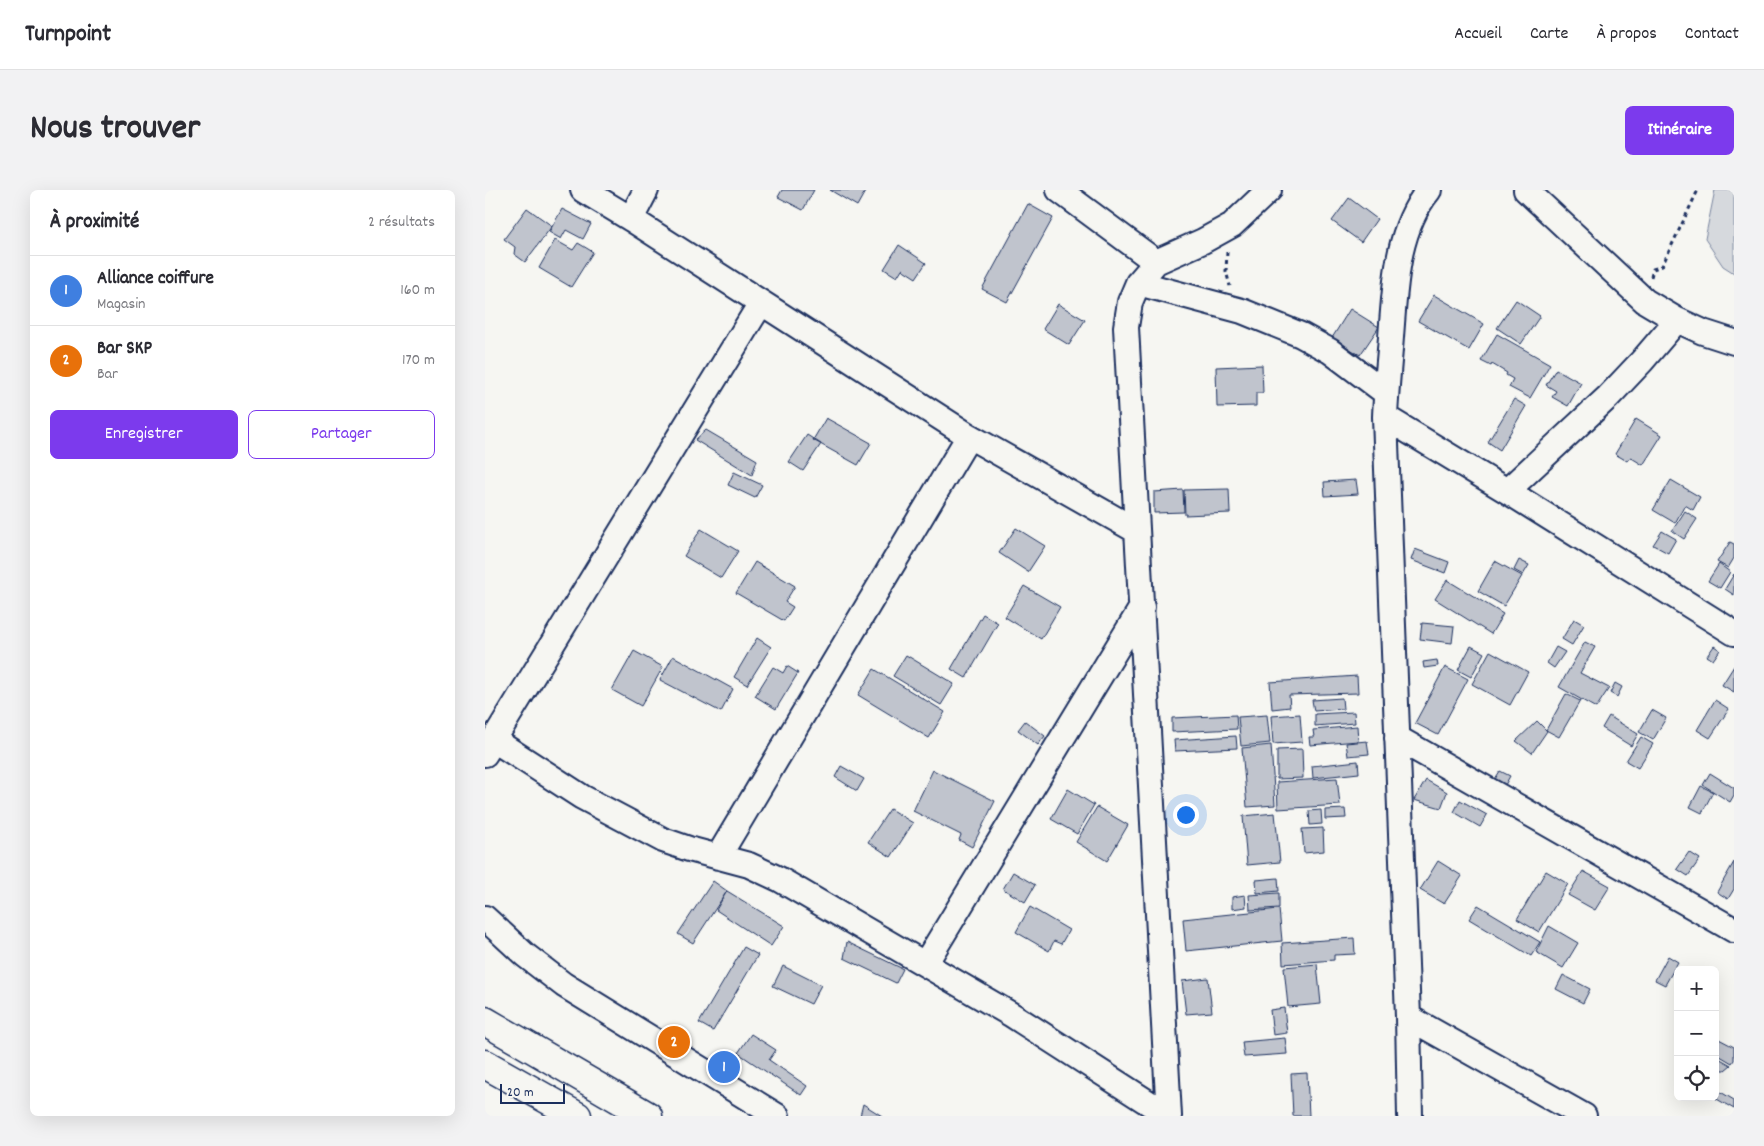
<!DOCTYPE html>
<html lang="fr">
<meta charset="utf-8">
<style>
:root{--surface:#fff;--page:#f2f2f3;--text:#2b2b33;--muted:#7c7c81;--line:#e1e1e2;--accent:#7c3aed}
body{margin:0;font-family:Dekko,sans-serif;background:var(--page);color:var(--text)}
.controls{position:absolute;right:15px;bottom:15px;display:grid;overflow:hidden;border-radius:8px;box-shadow:0 5px 20px #0002}
.controls button{width:45px;height:45px;display:grid;place-items:center;padding:0;border:0;border-bottom:1px solid var(--line);background:var(--surface);color:var(--text);font:25px sans-serif}
.scale{position:absolute;left:15px;bottom:12px;width:65px;box-sizing:border-box;padding-left:5px;border:2px solid #1b2f5e;border-top:0;font-size:14px;line-height:18px;white-space:nowrap;color:#1b2f5e;-webkit-text-stroke:4px #f6f6f2;paint-order:stroke}
.you{position:absolute;left:700px;top:624px;width:18px;height:18px;margin:-12px;border:4px solid #fff;border-radius:50%;background:#1a73e8;box-shadow:0 0 0 8px #1a73e833}
.badge{display:grid;place-items:center;width:32px;height:32px;border-radius:50%;background:var(--accent);color:#fff;font-size:16px;font-weight:700}
.pin{position:absolute;translate:-50% -50%;border:2px solid #fff;box-shadow:0 1px 5px #0006}
.list{margin:0;padding:0;list-style:none}
h2{display:flex;justify-content:space-between;align-items:center;height:65px;margin:0;padding:0 20px;font-size:21px}
h2 small{font-size:16px;font-weight:400;color:var(--muted)}
.list li{display:grid;grid-template-columns:32px 1fr auto;gap:15px;align-items:center;box-sizing:border-box;height:70px;padding:0 20px;border-top:1px solid var(--line)}
.list b{display:block;font-size:19px;white-space:nowrap}
.list p{margin:0;font-size:16px;white-space:nowrap;color:var(--muted)}
.list em{font-size:16px;font-style:normal;color:var(--muted)}
.actions{display:flex;gap:10px;padding:15px 20px}
.actions a{flex:1;padding:11px 0;border:1px solid var(--accent);border-radius:8px;text-align:center;font-size:18px;color:var(--accent)}
.actions .main{background:var(--accent);color:#fff}
.icon{flex:none;width:28px;height:28px;fill:none;stroke:currentColor;stroke-width:2;stroke-linecap:round;stroke-linejoin:round}
.map{position:relative;flex:none;width:1249px;height:926px;overflow:hidden;border-radius:8px}
header{display:flex;align-items:center;gap:30px;box-sizing:border-box;height:70px;padding:0 25px;background:var(--surface);border-bottom:1px solid var(--line)}
header strong{font-size:24px}
nav{display:flex;gap:28px;margin-inline-start:auto;font-size:18px}
.intro{display:flex;align-items:center;justify-content:space-between;box-sizing:border-box;height:120px;padding:0 30px}
h1{margin:0;font-size:35px}
.button{padding:12px 22px;border-radius:8px;background:var(--accent);color:#fff;font-size:18px;font-weight:700}
main{display:flex;gap:30px;padding:0 30px}
aside{flex:1;background:var(--surface);border-radius:8px;box-shadow:0 5px 20px #0002}
.map>svg:first-child{display:block}
.green{fill:#d6d9dd;stroke:#78849e}
.building{fill:#c0c4cd;stroke:#1b2f5e}
.lines{fill:none;stroke-linecap:round;stroke-linejoin:round}
.street-casing{stroke:#1b2f5e;stroke-width:28}
.primary-casing{stroke:#1b2f5e;stroke-width:31}
.path{stroke:#1b2f5e;stroke-width:3;stroke-dasharray:4 4;stroke-linecap:butt}
.street{stroke:#f6f6f2;stroke-width:24}
.primary{stroke:#f6f6f2;stroke-width:28}
</style>
<header>
<strong>Turnpoint</strong>
<nav><a>Accueil</a><a>Carte</a><a>À propos</a><a>Contact</a></nav>
</header>
<div class="intro"><h1>Nous trouver</h1><a class="button">Itinéraire</a></div>
<main>
<aside>
<h2>À proximité<small>2 résultats</small></h2>
<ul class="list">
<li><span class="badge" style="background:#3f7fe0">1</span><div><b>Alliance coiffure</b><p>Magasin</p></div><em>160 m</em></li>
<li><span class="badge" style="background:#e8710a">2</span><div><b>Bar SKP</b><p>Bar</p></div><em>170 m</em></li>
</ul>
<div class="actions"><a class="main">Enregistrer</a><a>Partager</a></div>
</aside>
<div class="map">
<svg width="1249" height="926" viewBox="0 0 1249 926">
<rect width="100%" height="100%" fill="#f6f6f2"/>
<filter id="ink" filterUnits="userSpaceOnUse"><feTurbulence type="fractalNoise" baseFrequency=".02" numOctaves="2"/><feDisplacementMap in="SourceGraphic" scale="10" xChannelSelector="R" yChannelSelector="G"/><feConvolveMatrix kernelMatrix="1 2 1 2 8 2 1 2 1" color-interpolation-filters="sRGB"/></filter>
<g filter="url(#ink)">
<path class="green" d="M1230,0H1249V83L1238,76L1220,49Z"/>
<path class="building" d="M297,0H329L318,20L293,7Z
M345,0H381L372,16Z
M864,8L892,29L876,52L847,31Z
M543,14L568,28L522,112L497,99Z
M42,18L67,36L40,72L29,64L30,57L19,49Z
M77,19L106,34L98,49L81,40L76,49L64,42Z
M70,50L88,60L93,53L108,62L86,97L54,78Z
M414,55L441,73L431,88L417,79L412,87L399,79Z
M949,105L999,134L984,160L933,131Z
M1031,110L1055,126L1036,154L1012,138Z
M573,114L600,130L584,155L558,139Z
M865,119L894,137L875,165L847,148Z
M1012,144L1065,174L1045,208L1024,197L1028,189L1021,185L1022,183L1007,174L1006,176L996,171Z
M777,175L778,203H771V216L732,217L731,177Z
M1071,179L1096,193L1083,216L1067,207L1071,201L1061,195Z
M1029,209L1041,216L1015,260L1003,252Z
M341,228L386,253L373,275L328,250Z
M1151,229L1177,245L1158,275L1145,267L1142,271L1130,264Z
M221,240L272,270L267,285L210,250Z
M322,245L336,254L318,281L304,272Z
M249,282L277,295L270,308L243,295Z
M871,290L873,304L840,306L839,292Z
M1186,290L1215,307L1208,320L1200,315L1190,333L1168,320Z
M744,299L745,323L700,325L699,300Z
M698,300L699,322L669,323V302Z
M1200,321L1212,329L1199,349L1187,341Z
M531,338L560,356L543,382L514,363Z
M216,339L253,361L236,388L199,366Z
M1177,341L1191,349L1183,363L1168,355Z
M1245,352L1249,354V368L1243,378L1232,372Z
M930,359L964,372L960,383L926,370Z
M1034,370L1044,375L1038,385L1029,380Z
M1010,371L1037,386L1019,416L993,401Z
M270,372L310,396L300,412L308,417L299,431L251,403Z
M1234,374L1245,382L1235,398L1223,391Z
M1249,384V405L1240,399Z
M962,390L1018,424L1006,444L950,409Z
M539,396L575,417L556,449L520,427Z
M498,424L513,433L481,488L466,479Z
M1089,429L1099,435L1087,455L1077,449Z
M937,433L969,436L967,453L935,449Z
M272,448L286,457L262,495L249,487Z
M1100,452L1110,457L1095,483L1124,498L1111,518L1074,497Z
M986,456L999,463L986,487L973,480Z
M1229,456L1235,460L1228,470L1222,466Z
M1071,457L1080,462L1069,478L1062,473Z
M149,461L178,477L156,516L127,500Z
M1005,461L1043,482L1025,515L987,494Z
M421,465L469,494L456,515L408,486Z
M188,466L248,499L236,522L175,490Z
M952,470L953,476L939,478L938,472Z
M302,476L313,483L291,519L270,506L288,477L298,483Z
M1249,476V502L1237,495Z
M960,477L983,489L953,545L930,533Z
M389,479L460,522L444,548L373,505Z
M872,486L873,503L804,505L805,517L787,519L785,492Z
M1130,493L1137,497L1132,507L1125,503Z
M1081,504L1095,511L1074,547L1061,540Z
M857,508L858,519L829,521L827,510Z
M1230,510L1244,519L1225,548L1212,540Z
M1167,520L1181,528L1168,550L1154,542Z
M869,522L870,533L830,536V524Z
M815,524L817,552L788,554L786,526Z
M751,525L752,539L687,542V528Z
M782,525L785,553L756,556L753,527Z
M1124,526L1153,544L1146,556L1117,538Z
M540,531L560,546L553,555L533,540Z
M1052,531L1062,541L1047,563L1031,551Z
M872,536L873,551L825,555L824,547H829L828,540Z
M751,546L752,558L690,561L689,550Z
M1156,547L1168,554L1153,578L1141,571Z
M882,551L884,564L863,566L861,553Z
M786,555L790,615L762,617L757,558Z
M817,559L818,588L792,589V560Z
M873,571L874,583L828,588L827,576Z
M356,576L379,589L372,601L350,587Z
M448,580L510,611L487,657L474,650L476,645L428,621Z
M1015,581L1025,586L1020,595L1010,589Z
M1225,583L1249,598V605L1245,612L1218,595Z
M852,588L855,615L793,619L792,592Z
M941,590L962,602L956,618L929,610Z
M1216,596L1228,602L1217,623L1205,617Z
M583,599L609,615L592,644L566,629Z
M975,610L1002,625L995,637L969,622Z
M612,617L643,635L622,671L591,652Z
M405,619L428,633L406,667L383,652Z
M860,619L861,628L840,629V620Z
M836,620L837,634L825,635L824,621Z
M790,623L795,672L762,675L758,626Z
M838,638L839,661L819,663L817,639Z
M1204,662L1215,669L1203,686L1192,679Z
M953,671L977,686L959,714L935,700Z
M1249,672V699L1243,709L1232,702Z
M1061,681L1083,694L1054,742L1032,729Z
M1098,681L1125,696L1110,720L1083,705Z
M528,682L550,695L540,712L518,699Z
M793,688L794,701L772,703L771,690Z
M228,691L242,701L208,753L193,744Z
M242,701L299,736L286,756L231,720Z
M794,703V718L765,720L764,705Z
M760,705L761,717L747,719V707Z
M993,715L1055,752L1046,766L984,729Z
M545,717L584,740L576,754L569,751L564,761L531,742Z
M794,719L797,751L701,761L698,729Z
M1064,736L1093,753L1078,778L1051,762Z
M869,748L870,764L849,765V770L798,774L797,753Z
M362,752L418,779L411,793L359,768Z
M259,757L273,765L228,841L214,833Z
M1183,766L1193,772L1180,795L1170,790Z
M832,774L836,814L803,817L799,777Z
M298,776L336,795L326,814L288,796Z
M1078,785L1105,799L1098,813L1071,799Z
M723,788L727,822L701,824L697,791Z
M799,818L802,843L788,845L785,820Z
M266,844L291,860L284,870L322,896L316,905L253,863Z
M1230,847L1249,857V870L1247,873L1230,863Z
M800,848L802,864L759,867L757,852Z
M1230,866L1246,875L1240,880H1230Z
M822,883L824,926H808L806,884Z
M1234,901L1249,910V919L1230,908Z
M378,914L397,926H375Z"/>
<g class="lines">
<defs>
<path id="street" d="M98,0L146,29L484,246L652,341
M574,0L671,72
M1041,0L1160,111L1192,130L1218,142L1249,152
M146,29L161,0
M653,93L757,121L816,145L845,161L901,203
M900,227L1022,301L1249,443
M1022,301L1123,207L1157,171L1192,130
M912,548L1249,740
M9,550L97,607L178,650L204,659L264,675L294,689L527,825L684,926
M0,564L276,113
M233,667L484,246
M0,728L40,765L79,795L292,926
M440,774L657,417
M923,827L1099,926
M684,926L641,137L645,112L653,93L671,72L718,51L747,35L784,0
M925,926L923,827L900,227C901,200 904,174 906,147C910,97 911,40 944,0"/>
<path id="primary" d="M0,831L163,926
M0,874L92,926"/>
</defs>
<use href="#street" class="street-casing"/>
<use href="#primary" class="primary-casing"/>
<path class="path" d="M742,62L741,81L745,96
M1166,87L1168,79L1177,76L1213,0"/>
<use href="#street" class="street"/>
<use href="#primary" class="primary"/>
</g>
</g>
</svg>
<div class="controls">
<button>+</button>
<button>−</button>
<button><svg class="icon" aria-label="locate" viewBox="0 0 24 24"><circle cx="12" cy="12" r="6"/><path d="M12 2v4M12 18v4M2 12h4M18 12h4"/></svg></button>
</div>
<div class="scale">20 m</div>
<div class="you"></div>
<div class="pin badge" style="left:239px;top:877px;background:#3f7fe0">1</div>
<div class="pin badge" style="left:189px;top:852px;background:#e8710a">2</div>
</div>
</main>
